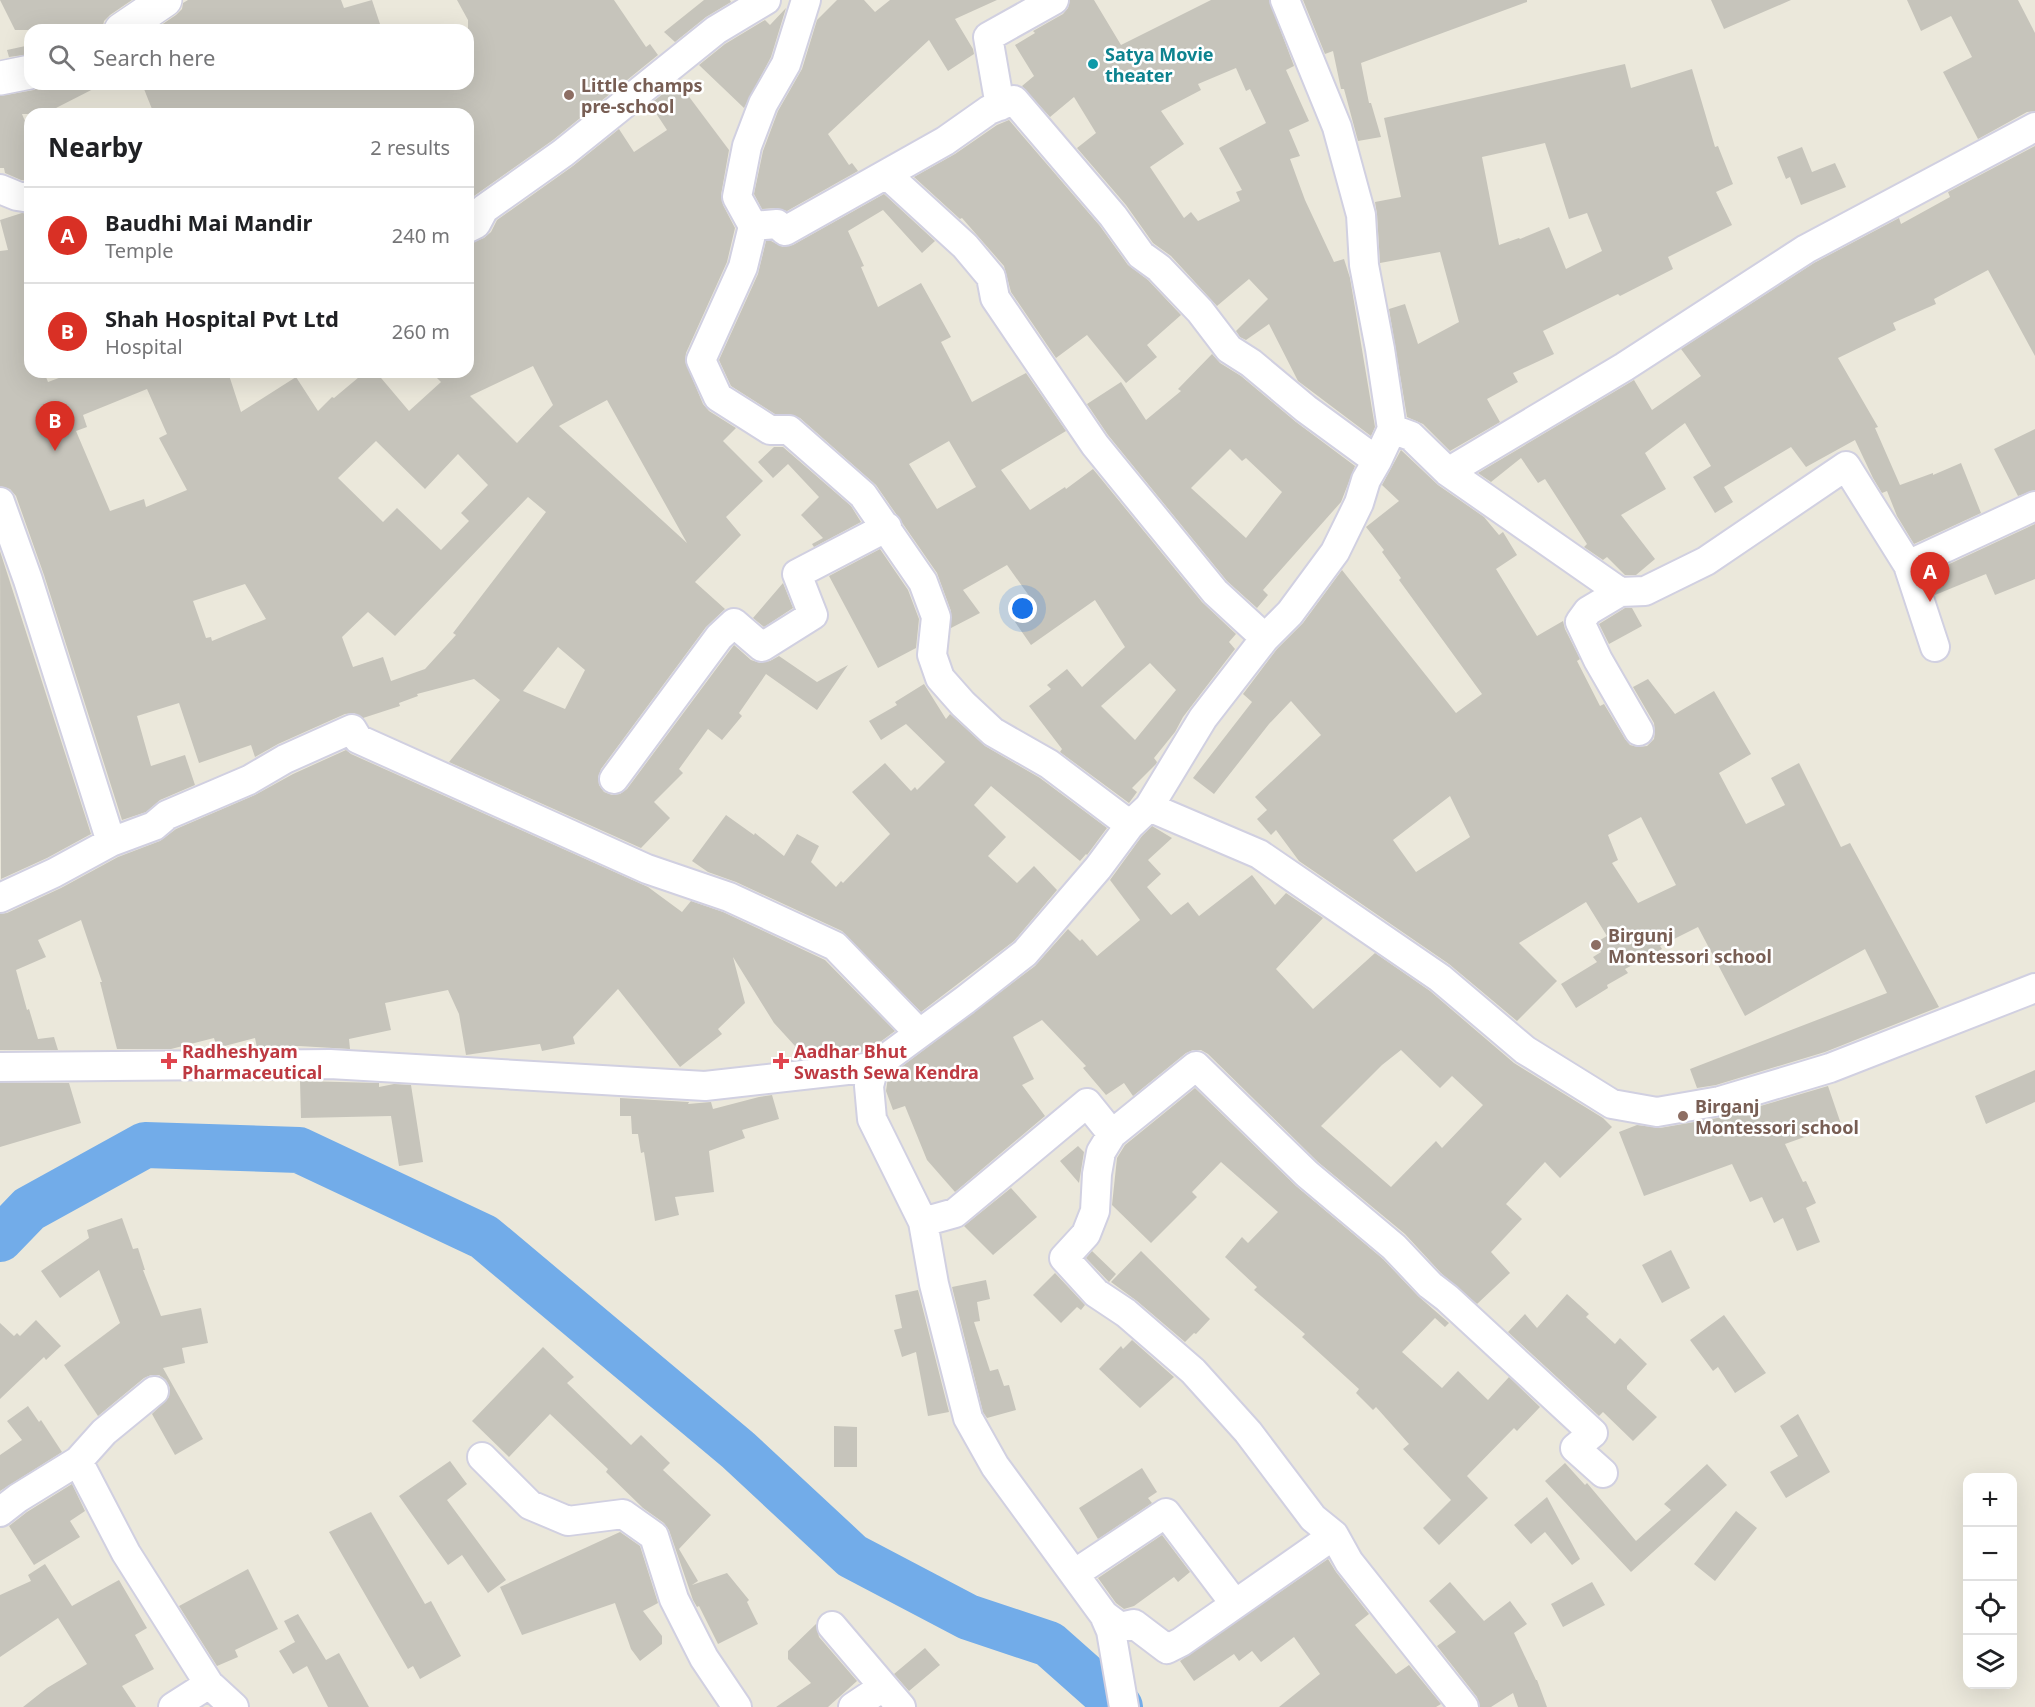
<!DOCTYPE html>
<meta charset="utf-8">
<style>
:root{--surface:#fff;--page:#f2f2f2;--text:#202124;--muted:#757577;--line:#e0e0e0;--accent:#d93025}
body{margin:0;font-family:"Noto Sans",sans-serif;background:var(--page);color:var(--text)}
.controls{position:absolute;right:18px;bottom:18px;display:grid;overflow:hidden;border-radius:12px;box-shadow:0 6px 24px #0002}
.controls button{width:54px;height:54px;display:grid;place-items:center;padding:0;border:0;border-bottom:2px solid var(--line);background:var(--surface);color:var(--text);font:30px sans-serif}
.you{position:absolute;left:1023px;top:609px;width:21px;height:21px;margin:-15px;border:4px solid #fff;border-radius:50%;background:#1a73e8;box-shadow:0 0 0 9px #1a73e833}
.badge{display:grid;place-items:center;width:39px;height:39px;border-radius:50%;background:var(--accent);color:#fff;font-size:20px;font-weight:700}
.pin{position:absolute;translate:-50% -50px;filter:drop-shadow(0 2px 3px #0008)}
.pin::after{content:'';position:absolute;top:32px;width:21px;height:18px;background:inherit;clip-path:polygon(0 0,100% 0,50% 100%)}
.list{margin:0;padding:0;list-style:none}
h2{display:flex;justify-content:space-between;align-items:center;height:78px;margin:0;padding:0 24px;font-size:26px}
h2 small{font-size:20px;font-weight:400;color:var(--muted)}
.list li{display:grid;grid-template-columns:39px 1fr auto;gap:18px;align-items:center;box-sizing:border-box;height:96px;padding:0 24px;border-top:2px solid var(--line)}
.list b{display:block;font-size:22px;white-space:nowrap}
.list p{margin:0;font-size:20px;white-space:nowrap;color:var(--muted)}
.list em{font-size:20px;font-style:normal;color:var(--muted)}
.icon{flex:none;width:33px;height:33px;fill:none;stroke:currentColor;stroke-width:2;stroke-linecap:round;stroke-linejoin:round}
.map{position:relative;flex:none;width:2035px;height:1707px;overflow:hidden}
.search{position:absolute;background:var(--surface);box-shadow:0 6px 24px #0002;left:24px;top:24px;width:450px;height:66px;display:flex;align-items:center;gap:15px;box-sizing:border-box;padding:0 21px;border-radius:18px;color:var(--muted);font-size:22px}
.panel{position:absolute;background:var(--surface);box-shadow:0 6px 24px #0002;left:24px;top:108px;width:450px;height:270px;border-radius:18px}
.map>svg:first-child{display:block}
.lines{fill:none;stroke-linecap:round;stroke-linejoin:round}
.river{stroke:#72ace9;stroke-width:46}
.building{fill:#c6c4bb;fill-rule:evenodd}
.minor-casing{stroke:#d1d0e1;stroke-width:32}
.tertiary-casing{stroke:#d1d0e1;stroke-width:36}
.minor{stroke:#fff;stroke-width:28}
.tertiary{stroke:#fff;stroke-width:33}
.culture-dot{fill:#0f9aa8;stroke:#fff;stroke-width:2}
.education-dot{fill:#8d6e63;stroke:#fff;stroke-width:2}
.health-dot{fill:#e0444e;stroke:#fff;stroke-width:2}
.labels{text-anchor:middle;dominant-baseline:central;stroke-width:5;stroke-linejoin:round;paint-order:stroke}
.culture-label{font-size:18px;font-weight:bold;fill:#0d838f;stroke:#fff;text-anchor:start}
.education-label{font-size:18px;font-weight:bold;fill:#785e54;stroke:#fff;text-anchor:start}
.health-label{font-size:18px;font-weight:bold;fill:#be3a42;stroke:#fff;text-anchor:start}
</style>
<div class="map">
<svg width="2035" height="1707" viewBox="0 0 2035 1707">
<rect width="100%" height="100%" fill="#ebe8db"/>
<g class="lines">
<path class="river" d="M0,1239L29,1209L145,1145L299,1150L484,1237L738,1450L852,1556L968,1617L1049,1644L1120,1707"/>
</g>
<path class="building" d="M0,0H132L110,15L104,21L102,30H15Z
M188,0H341L344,8L372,0L382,30H154L176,15L182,9L183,3Z
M457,0H614L646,47L650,44L658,55L553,140L474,196L468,204V114H154L142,84H468V20Z
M704,0H730L731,2L706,17L675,42L664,32Z
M837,0H864L875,12L890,0H997L955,19L973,49L974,54L948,71L929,40L828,134L849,165L852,163L858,171L787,211L776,208L762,209L754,194L763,151L778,111L802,69L817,20Z
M1070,0H1094L1121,45L1211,0H1269L1294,66L1286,70L1309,121L1289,130L1300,156L1290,159L1305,200L1334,262L1344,259L1350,278L1375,427L1371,436L1298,381L1269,324L1246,340L1240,337L1236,331L1268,299L1249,279L1217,306L1171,256L1153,243L1126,205L1077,148L1096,133L1074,97L1050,117L1022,86L1034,76L1015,45L1035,33L1033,31L1063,14L1068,8ZM1236,68L1246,91L1250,89L1266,123L1219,148L1242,190L1236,192L1240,201L1198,221L1191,212L1184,218L1150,167L1184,144L1161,111L1201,90L1198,84Z
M1303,0H1527V2L1361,63L1369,103H1371L1381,137L1358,141L1344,89H1341L1333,51L1325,54Z
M1711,0H1791L1724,29Z
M1907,0H2018L2035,33V111L2027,112L1978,139L1943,72L1972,57L1951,16L1921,31Z
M786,8L771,57L744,108L699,65L725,44L765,20L770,25Z
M30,45V54L9,57L7,50Z
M1625,64L1631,88L1692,69L1715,147L1718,146L1733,184L1716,192L1732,225L1668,257L1673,269L1620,296L1618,294L1543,331L1554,354L1513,373L1518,382L1487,399L1500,422L1450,451L1423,424L1407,417L1389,309L1405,304L1418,344L1459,322L1440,252L1380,263L1377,214L1375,202L1401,197L1384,118ZM1545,143L1569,219L1587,213L1602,251L1566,269L1549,227L1520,239L1519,238L1499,245L1482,157Z
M678,82L729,150L721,195L723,205L735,228L727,262L686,353L685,361L703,404L709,411L736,428L723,441L763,481L726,517L741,535L695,582L725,609L706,627L601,769L598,777L599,785L604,792L612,795L620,794L627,789L734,645L751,660L760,663L770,661L779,656L817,682L848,665L817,710L766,674L739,713L742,716L722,740L708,729L679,769L683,773L654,802L670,818L641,848L449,762L500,700L474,679L417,694L418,696L399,703L400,706L363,718L354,713L345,714L278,744L255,757L251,745L199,763L179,703L137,716L151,766L185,755L195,785L160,800L146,812L122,820L44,575L16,496L10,489L0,486V251L8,250L0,220L22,213L30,214V372H44L48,382L75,372H228L241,412L296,377L318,411L332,397L334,398L365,372H376L409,411L441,382L431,372H468V244L484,238L491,232L497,220L573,166L619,129L634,152L667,130L650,104ZM533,366L553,405L517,443L470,396ZM147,389L167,434L159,438L187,490L146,507L144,499L110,511L76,431L87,427L83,415ZM607,400L687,543L559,426ZM376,441L425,489L458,454L488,485L461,513L469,521L441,550L397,508L383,522L338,478ZM528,497L546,512L453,633L456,635L425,669L391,681L383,657L353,667L342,637L368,612L395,636ZM245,584L266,619L212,641L211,637L206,638L193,601ZM558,647L585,670L565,709L523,691Z
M44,84H103L56,108L59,114H22L30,133V181L21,180L5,173L4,168H0V96L34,90Z
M1009,120L1100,226L1128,265L1148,280L1181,315L1147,345L1157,357L1126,383L1087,335L1056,358L1011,292L1004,266L962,218L960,219L914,177L955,154L997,125Z
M2035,146V356L1988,270L1934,299L1936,304L1893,323L1896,330L1838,358L1878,427L1875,428L1900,485L1933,473V475L1961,463L1981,513L1914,544L1897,516L1887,491L1882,493L1873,478L1855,440L1806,467L1791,447L1724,487L1733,502L1715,513L1693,477L1711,466L1685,423L1645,453L1666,489L1621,515L1655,559L1636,575H1625L1607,557L1603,560L1584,547L1587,544L1545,479L1538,483L1521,458L1491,482L1478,473L1634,380L1652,410L1701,376L1681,349L1814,263L1899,218L1901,224L1950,197L1948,192Z
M1802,147L1812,172L1835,163L1846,187L1801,205L1790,177L1786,179L1777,157Z
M884,194L935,241L922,253L883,210L848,231L864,266L861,267L878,307L921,283L951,337L941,342L972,402L1026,373L1066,431L1001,470L1030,510L1065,487L1066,489L1093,469L1202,602L1236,634L1229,642L1235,649L1183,717L1175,732L1154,758L1157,762L1156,764L1132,788L1137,792L1129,803L1060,752L1062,749L1029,706L1051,689L1047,685L1067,669L1082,687L1125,647L1095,600L1031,645L1015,622L1037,607L1007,565L963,590L980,613L951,628V611L937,573L876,485L800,418L789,414H775L731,386L719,360L758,274L766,241H771L783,247L793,245ZM949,441L976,487L937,509L909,464ZM1150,663L1176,690L1135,740L1101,706Z
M1212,354L1220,363L1241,376L1296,422L1355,466L1341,502L1263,590L1268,595L1257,608L1227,581L1108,435L1087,404L1121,382L1146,420L1181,391L1178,389ZM1230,449L1242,461L1246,458L1282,492L1246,538L1191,488Z
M2035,429V490L2018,496L1994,449Z
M774,447H783L851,506L861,522L814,547L812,544L823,538L801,515L819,497L788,464L773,478L758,462Z
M1401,450L1438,485L1484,517L1499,535L1503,532L1517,555L1496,569L1537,636L1563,621L1565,629L1580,659L1577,661L1600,706L1604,704L1625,739L1630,745L1638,747L1647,746L1654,739L1655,732L1654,723L1633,687L1648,679L1675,714L1714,691L1751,754L1719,773L1746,824L1785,805L1771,778L1799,763L1841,847L1850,843L1939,1007L1825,1052L1716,1085L1697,1088L1690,1069L1887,993L1865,949L1745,1016L1698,927L1660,946L1662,949L1625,969L1628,973L1607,985L1608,988L1576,1008L1561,984L1597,962L1593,957L1601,952L1595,943L1607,936L1586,902L1519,943L1557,981L1517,1021L1449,964L1299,861L1276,830L1271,835L1257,819L1267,810L1255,797L1321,735L1291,701L1269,724L1214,794L1193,778L1252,702L1243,694L1277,649L1303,623L1342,570L1456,713L1482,694L1399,580L1401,578L1382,552L1384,550L1366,527L1399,501L1382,485ZM1450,796L1470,837L1416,872L1393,840ZM1641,817L1676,885L1638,903L1612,863L1618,860L1608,835Z
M2035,524V579L1995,595L1986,574L1935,595L1928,574Z
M880,549L908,590L919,619L916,648L878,668L829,576Z
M0,551L91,834L47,858L1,879Z
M783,583L793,608L764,627L753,618Z
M1625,608H1632L1642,626L1609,644L1599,624Z
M924,684L946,719L950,714L985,746L1040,778L1107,828L1087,855L1086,854L1080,861L991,786L974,805L1006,837L988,856L1017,883L1034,866L1057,890L1014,941L921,1012L842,931L736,882L708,872L692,861L726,815L754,835L755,833L784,856L797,834L819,846L811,862L836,887L841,881L843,883L890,834L852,792L885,763L911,791L915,787L917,790L945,762L906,724L881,740L869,721L897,705L895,702Z
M346,750L351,754L648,887L682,912L691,901L723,912L825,960L895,1031L868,1051L797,1059L794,1054L795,1046L774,1023L733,957L745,1003L718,1029L722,1034L680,1067L618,989L573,1037L575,1044L542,1051L540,1044L466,1055L459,1014L448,990L385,1003L391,1030L349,1039L350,1049L299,1046L257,1048L255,1038L217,1048L214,1038L171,1049H117L100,982H102L81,920L38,940L46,957L16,970L27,1010L29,1009L38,1039L54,1037L58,1050H0V914L7,913L61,888L118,857L160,841L176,829L255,795L293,774Z
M1152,826L1172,838L1148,860L1161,874L1147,887L1171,915L1188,902L1199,916L1252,875L1275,905L1286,893L1323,918L1276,969L1313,1009L1375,953L1430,991L1514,1063L1603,1118L1612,1127L1560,1178L1545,1162L1506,1204L1522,1219L1491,1252L1510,1273L1477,1304L1441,1273L1405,1234L1318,1162L1208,1054L1201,1050H1193L1186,1053L1133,1096L1124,1083L1106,1095L1083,1068L1086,1066L1042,1020L1013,1037L1034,1079L1022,1085L1045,1116L955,1192L927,1160L905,1106L893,1110L886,1091L888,1077L1035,966L1068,929L1080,941L1082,939L1097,956L1140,920L1110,880L1142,836ZM1401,1050L1440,1088L1452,1076L1483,1105L1442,1148L1436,1141L1391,1187L1321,1126L1382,1065Z
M2035,1070V1102L1986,1124L1975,1096Z
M300,1081L379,1083V1087L394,1084L411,1085L423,1162L399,1166L391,1116L301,1118Z
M0,1083H69L81,1123L0,1147Z
M1828,1086L1841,1124L1785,1144L1803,1182L1806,1181L1816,1203L1806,1208L1820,1242L1797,1251L1783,1218L1774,1223L1762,1197L1750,1202L1732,1164L1644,1196L1619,1132L1637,1125L1660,1128L1723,1117Z
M1195,1088L1296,1186L1383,1259L1418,1296L1449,1323L1445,1327L1435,1318L1402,1352L1442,1388L1458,1371L1488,1400L1509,1377L1540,1407L1517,1431L1514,1428L1467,1476L1488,1498L1439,1545L1423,1528L1451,1500L1403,1449L1409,1444L1376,1407L1373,1410L1356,1393L1359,1389L1302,1337L1305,1334L1254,1290L1257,1287L1225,1257L1242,1237L1248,1243L1278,1212L1221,1162L1192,1192L1197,1197L1151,1243L1112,1205L1117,1158L1125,1145Z
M772,1095L779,1119L742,1130L745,1138L709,1151L714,1192L675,1197L679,1215L655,1221L644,1152L641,1153L638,1134H632L631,1116H620V1098L689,1102L688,1104L711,1102L713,1109L759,1097Z
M1078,1146L1084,1152L1079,1183L1060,1161Z
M1011,1188L1037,1217L993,1255L964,1226Z
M122,1218L133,1249L138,1248L145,1270H143L161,1316L201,1308L208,1343L182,1348L185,1363L163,1368L203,1439L175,1455L152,1414L169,1397L170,1388L166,1380L159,1375H151L144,1378L98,1416L64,1365L120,1323L99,1270L60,1298L41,1271L89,1238L87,1230Z
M1671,1250L1690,1288L1662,1303L1642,1265Z
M1092,1251L1116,1274L1109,1282L1086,1258Z
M1141,1251L1210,1319L1196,1334L1194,1333L1185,1342L1137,1301L1111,1282Z
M1055,1273L1085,1305L1081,1310L1077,1307L1061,1323L1033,1295Z
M986,1280L990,1299L977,1302L980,1321L974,1322L990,1371L998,1369L1004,1386L1009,1385L1016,1410L987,1418L983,1412L952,1287Z
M918,1290L949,1412L928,1416L916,1352L902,1357L894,1330L902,1328L895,1295Z
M1567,1294L1589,1314L1586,1317L1615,1344L1620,1338L1647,1364L1627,1386V1389L1657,1417L1633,1441L1603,1412L1599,1416L1508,1332L1525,1314L1537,1328Z
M1724,1315L1766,1373L1735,1393L1718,1367L1713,1371L1690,1340Z
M36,1320L61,1346L46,1360L44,1357L0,1399V1323L14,1336L17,1333L20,1336Z
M1132,1340L1174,1377L1140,1408L1099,1369L1121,1346L1123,1349Z
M543,1347L574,1377L567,1383L631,1445L641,1435L670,1463L663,1470L711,1515L679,1549L698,1581L692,1585L727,1573L749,1600L747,1602L758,1624L718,1644L699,1606L697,1607L693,1600L669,1530L664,1523L643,1508L606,1472L608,1469L550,1414L509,1457L472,1421Z
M28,1406L39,1422L41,1420L62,1452L0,1491V1455L22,1440L7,1421Z
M1798,1414L1830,1472L1786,1498L1770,1472L1798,1456L1780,1426Z
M834,1426L857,1427V1467H834Z
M450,1461L467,1484L447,1500L506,1580L488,1593L462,1555L448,1565L399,1496Z
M1565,1463L1585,1485L1587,1483L1636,1541L1671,1510L1664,1504L1707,1464L1727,1485L1631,1572L1545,1481Z
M1142,1468L1157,1492L1148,1498L1152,1503L1098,1539L1079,1508Z
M72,1484L85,1511L70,1521L80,1537L34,1565L9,1526L27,1512Z
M1547,1497L1580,1559L1572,1565L1545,1532L1531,1544L1514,1525Z
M1736,1511L1757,1528L1715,1581L1694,1564Z
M371,1512L425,1604L431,1601L461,1656L420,1679L413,1666L408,1669L329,1532Z
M620,1532L640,1546L658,1603L643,1611L662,1636V1644L640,1661L631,1649L615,1603L522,1635L500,1587Z
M1162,1535L1190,1572L1178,1582L1174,1577L1134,1606L1124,1609L1116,1603L1098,1578Z
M1328,1559L1336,1572L1369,1614L1355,1625L1396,1674L1409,1665L1441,1704L1436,1707H1279L1320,1674L1294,1637L1261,1662L1252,1651L1239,1661L1234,1654L1194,1681L1180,1661Z
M45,1564L72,1606L119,1580L147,1628L135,1635L154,1669L122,1686L136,1707H23L47,1688L87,1664L58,1618L0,1657V1595L31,1581L28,1575Z
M248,1569L278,1629L235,1650L238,1657L217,1666L179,1606Z
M1450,1582L1484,1621L1510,1601L1527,1624L1514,1633L1536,1680H1537L1547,1707H1518L1513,1693L1491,1707H1480L1477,1697L1437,1646L1456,1632L1429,1601Z
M1592,1582L1605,1605L1563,1627L1551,1604Z
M298,1614L326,1660L339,1653L369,1707H328L307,1666L293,1674L279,1651L295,1642L284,1621Z
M816,1624L819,1637L857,1681L828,1707H776L811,1683L788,1659V1651Z
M925,1648L940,1665L909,1691L894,1674Z"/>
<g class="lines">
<defs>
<path id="minor" d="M806,0L786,64L763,104L747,146L737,197L753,226L743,267L701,360L718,397L770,430H789L863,495L923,582L936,617L932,655L940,678L963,704L993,732L1049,764L1130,825
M1000,106L988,37L1054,0
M897,169L895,182L965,246L991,277L995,298L1095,445L1215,592L1265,638
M0,189L17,196L30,198
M753,226L777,224L785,231L945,141L989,110L1014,100L1113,216L1141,255L1159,268L1200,311L1229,349L1251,363L1306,409L1377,461
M468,228L476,224L484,209L563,153L716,30L766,0
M1392,429L1411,436L1448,472L1620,592L1645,591L1706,561L1846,466L1908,565L1935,647
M1448,472L1624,367L1806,249L2035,127
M0,502L28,580L111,842
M1908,565L2035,506
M1620,592L1588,611L1580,622L1598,660L1639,731
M614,779L719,637L734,623L762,647L813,615L797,574L887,527
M1149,807L1259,854L1440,978L1525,1050L1612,1104L1657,1112L1720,1101L1830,1068L2035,988
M0,898L54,873L111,842L154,826L167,815L249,780L285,759L352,729L358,739L647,869L729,897L835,946L919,1033
M0,1067L330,1064L705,1086L874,1067
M923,1222L955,1213L1087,1103L1112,1134L1196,1066L1307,1174L1394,1247L1430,1285L1447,1298L1593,1433L1575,1448L1603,1473
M482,1457L530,1505L568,1521L623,1514L654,1536L674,1599L704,1658L737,1707
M78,1461L126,1553L209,1684L234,1707
M0,1512L18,1498L78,1461L104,1432L154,1391
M1334,1535L1349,1562L1464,1707
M1074,1574L1166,1513L1235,1604
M1104,1615L1120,1627L1134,1624L1167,1649L1181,1642L1334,1535L1313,1518L1248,1432L1193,1371L1126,1313L1096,1293L1064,1258L1086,1234L1095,1211L1097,1174L1101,1152L1112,1134
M832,1626L901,1707
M173,1707L209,1684
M853,1707L883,1687
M1124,1707L1111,1631L1104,1615L995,1466L968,1418L934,1284L923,1222L872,1119L869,1086L874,1067L965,1000L1025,953L1098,868L1130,825L1149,807L1203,718L1265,638L1290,613L1335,552L1359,503L1366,480L1377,461L1392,429L1380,349L1364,265L1361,215L1337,127L1285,0"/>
<path id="tertiary" d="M121,30L165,0
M0,78L30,72"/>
</defs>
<use href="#minor" class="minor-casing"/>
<use href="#tertiary" class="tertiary-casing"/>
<use href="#minor" class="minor"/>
<use href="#tertiary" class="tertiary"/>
</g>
<circle class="culture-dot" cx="1093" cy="64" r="6"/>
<g class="education-dot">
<circle cx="569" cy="95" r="6"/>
<circle cx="1596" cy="945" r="6"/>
<circle cx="1683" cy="1116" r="6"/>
</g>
<g class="health-dot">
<path d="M166 1052h6v6h6v6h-6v6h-6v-6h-6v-6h6z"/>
<path d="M778 1052h6v6h6v6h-6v6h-6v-6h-6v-6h6z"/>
</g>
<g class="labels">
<g class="culture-label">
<text x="1105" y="54">Satya Movie<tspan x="1105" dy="21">theater</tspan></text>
</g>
<g class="education-label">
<text x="581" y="85">Little champs<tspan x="581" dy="21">pre-school</tspan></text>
<text x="1608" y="935">Birgunj<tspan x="1608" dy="21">Montessori school</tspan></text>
<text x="1695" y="1106">Birganj<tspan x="1695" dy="21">Montessori school</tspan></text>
</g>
<g class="health-label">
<text x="182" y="1051">Radheshyam<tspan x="182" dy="21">Pharmaceutical</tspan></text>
<text x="794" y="1051">Aadhar Bhut<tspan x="794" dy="21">Swasth Sewa Kendra</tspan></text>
</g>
</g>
</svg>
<div class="controls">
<button>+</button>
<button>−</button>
<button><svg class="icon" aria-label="locate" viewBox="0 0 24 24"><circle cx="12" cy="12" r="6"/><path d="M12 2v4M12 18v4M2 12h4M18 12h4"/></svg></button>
<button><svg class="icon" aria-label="layers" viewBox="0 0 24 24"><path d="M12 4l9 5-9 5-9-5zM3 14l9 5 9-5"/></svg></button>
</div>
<div class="you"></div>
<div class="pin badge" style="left:1930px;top:602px">A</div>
<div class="pin badge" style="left:55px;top:451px">B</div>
<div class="search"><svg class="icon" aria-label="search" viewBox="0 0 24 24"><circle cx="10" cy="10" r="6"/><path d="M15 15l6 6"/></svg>Search here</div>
<section class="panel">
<h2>Nearby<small>2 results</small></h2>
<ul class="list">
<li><span class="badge">A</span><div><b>Baudhi Mai Mandir</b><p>Temple</p></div><em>240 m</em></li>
<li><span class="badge">B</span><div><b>Shah Hospital Pvt Ltd</b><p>Hospital</p></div><em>260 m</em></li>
</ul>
</section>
</div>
